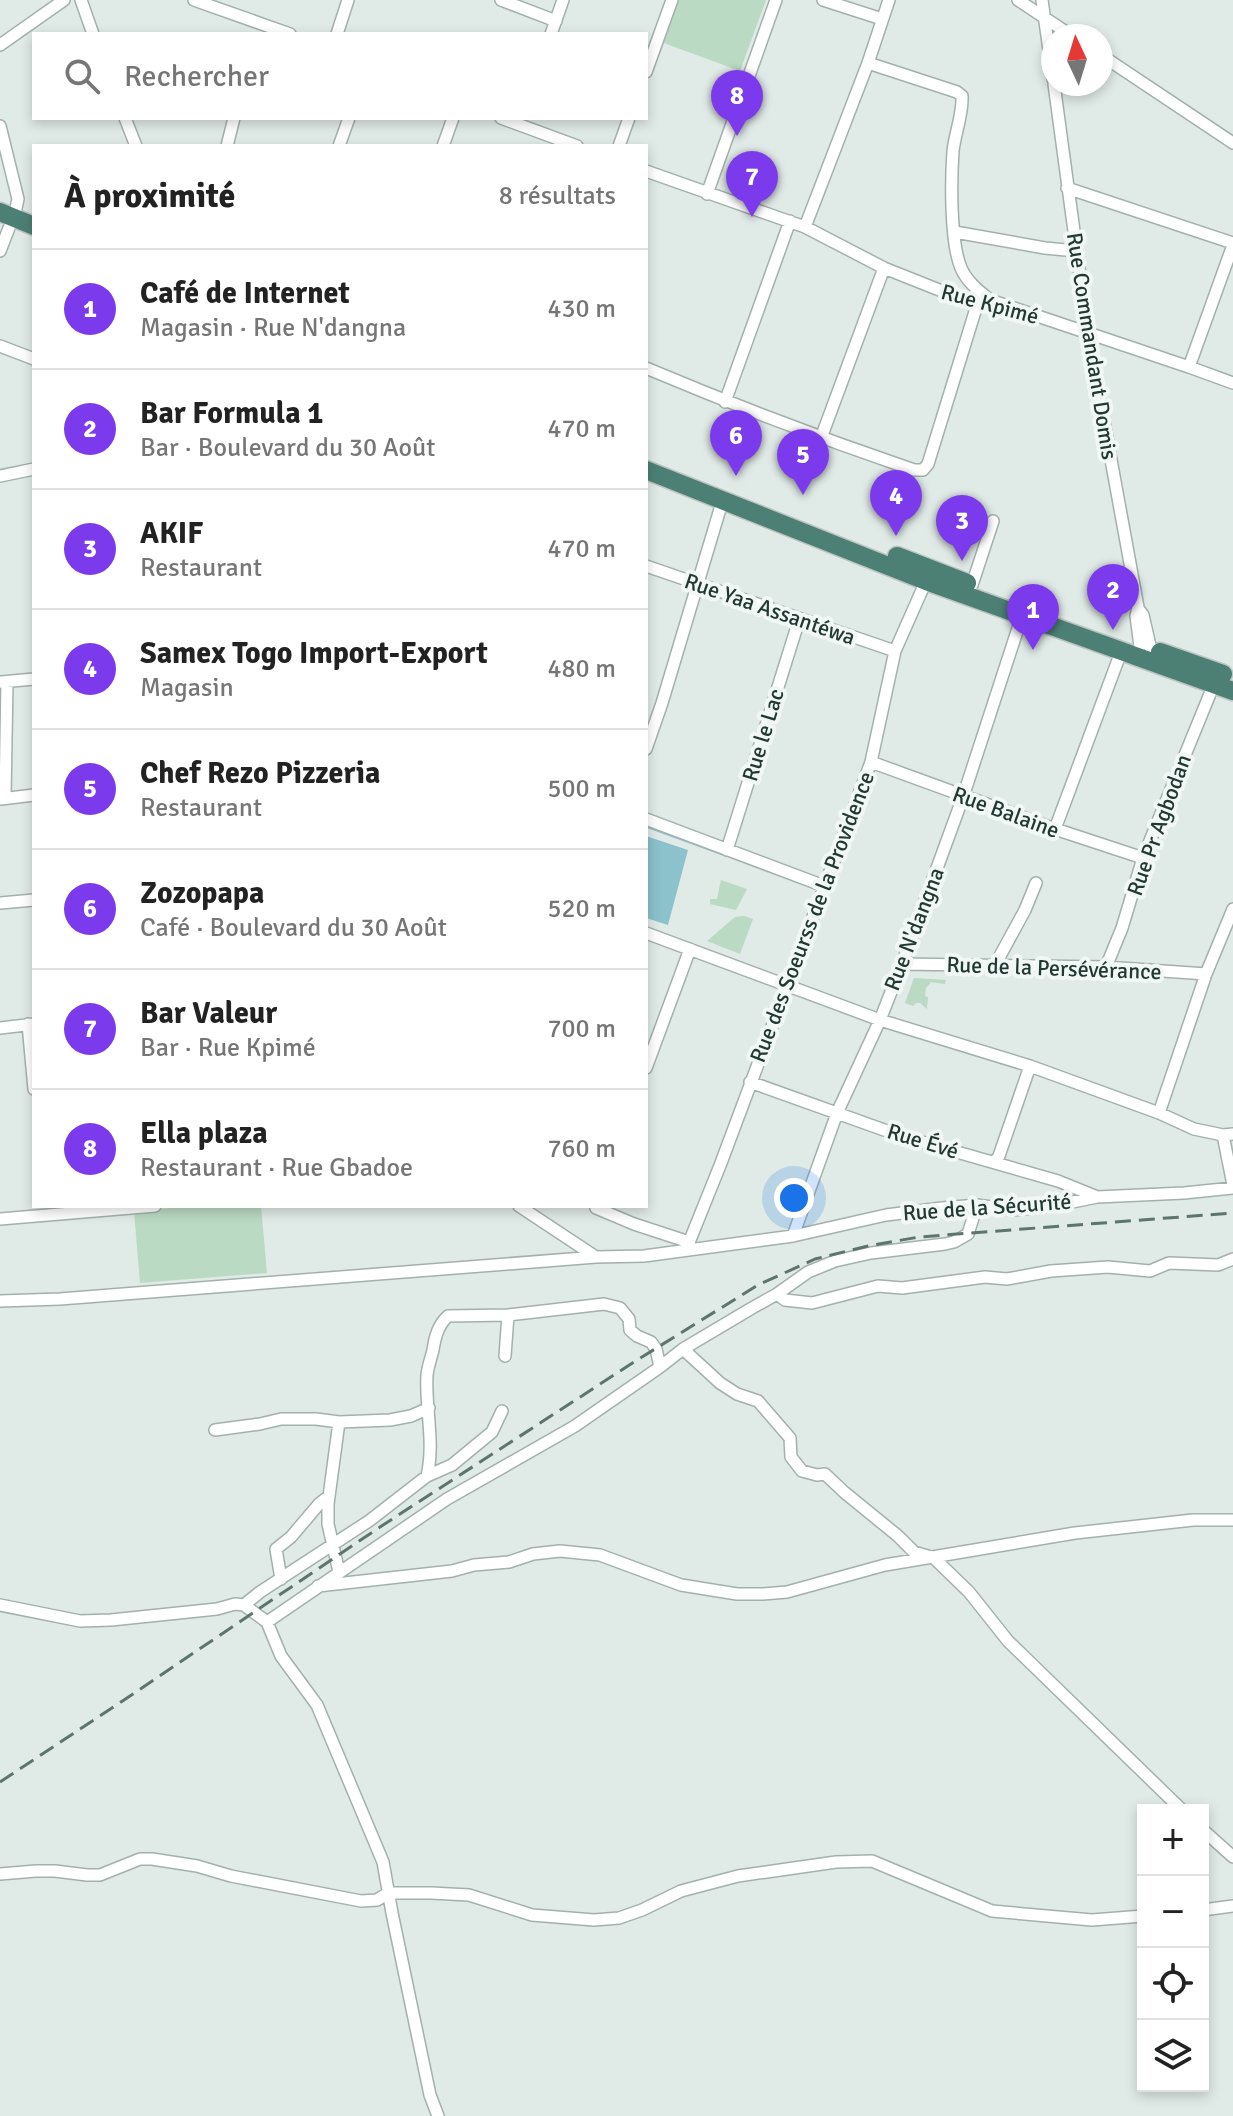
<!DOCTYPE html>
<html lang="fr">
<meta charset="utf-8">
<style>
:root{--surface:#fff;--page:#f6f6f6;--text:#222;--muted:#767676;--line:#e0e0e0;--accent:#7c3aed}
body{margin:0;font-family:Signika,sans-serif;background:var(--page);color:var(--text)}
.controls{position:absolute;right:24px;bottom:24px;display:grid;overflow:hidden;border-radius:0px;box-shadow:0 4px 12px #0003}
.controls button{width:72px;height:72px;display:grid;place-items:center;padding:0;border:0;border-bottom:2px solid var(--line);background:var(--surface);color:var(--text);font:40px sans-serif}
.compass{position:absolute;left:1041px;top:24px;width:72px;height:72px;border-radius:50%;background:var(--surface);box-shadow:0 4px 12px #0003;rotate:356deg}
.you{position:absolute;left:794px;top:1198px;width:28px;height:28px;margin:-20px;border:6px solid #fff;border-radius:50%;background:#1a73e8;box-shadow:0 0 0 12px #1a73e833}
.badge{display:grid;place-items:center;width:52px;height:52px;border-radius:50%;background:var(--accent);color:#fff;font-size:26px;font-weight:700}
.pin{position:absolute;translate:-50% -66px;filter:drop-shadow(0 2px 4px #0008)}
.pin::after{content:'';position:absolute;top:42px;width:28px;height:24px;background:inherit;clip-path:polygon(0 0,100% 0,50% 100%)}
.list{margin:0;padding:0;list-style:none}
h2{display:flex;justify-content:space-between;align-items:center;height:104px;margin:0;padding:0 32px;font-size:34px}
h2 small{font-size:26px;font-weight:400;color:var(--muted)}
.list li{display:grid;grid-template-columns:52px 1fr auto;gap:24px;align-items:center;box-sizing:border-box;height:120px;padding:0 32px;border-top:2px solid var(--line)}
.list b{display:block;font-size:30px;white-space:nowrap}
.list p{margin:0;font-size:26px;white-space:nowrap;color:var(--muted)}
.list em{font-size:26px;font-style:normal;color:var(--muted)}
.icon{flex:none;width:44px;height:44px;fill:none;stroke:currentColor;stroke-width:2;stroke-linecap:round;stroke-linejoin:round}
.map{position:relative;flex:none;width:1233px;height:2116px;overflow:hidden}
.search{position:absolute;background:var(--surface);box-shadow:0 4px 12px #0003;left:32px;top:32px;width:616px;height:88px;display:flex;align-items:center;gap:20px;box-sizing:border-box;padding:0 28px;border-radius:0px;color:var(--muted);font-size:30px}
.panel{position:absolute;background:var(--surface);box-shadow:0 4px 12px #0003;left:32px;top:144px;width:616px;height:1064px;border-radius:0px}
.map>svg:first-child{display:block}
.green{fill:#badac3}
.water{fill:#8bc2cc}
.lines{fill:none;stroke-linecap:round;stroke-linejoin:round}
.stream{stroke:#8bc2cc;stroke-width:3}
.minor-casing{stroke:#a3b1ad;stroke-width:14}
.trunk-casing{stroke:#bdc4c2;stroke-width:21}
.minor{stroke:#fff;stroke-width:11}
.trunk{stroke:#4c8074;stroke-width:18}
.rail{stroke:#5c756e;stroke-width:3;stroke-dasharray:16 8;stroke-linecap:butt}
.labels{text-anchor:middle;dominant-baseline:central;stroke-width:8;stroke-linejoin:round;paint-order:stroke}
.street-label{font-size:22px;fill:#223933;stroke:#f0f7f4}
</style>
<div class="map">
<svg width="1233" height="2116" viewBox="0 0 1233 2116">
<rect width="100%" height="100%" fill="#e0eae6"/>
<path class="green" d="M679,0H766L740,71L664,43Z
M721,880L747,889L736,910L710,904V899H717Z
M744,916L753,919L740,954L707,941L735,917Z
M914,978L946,980L945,984L931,982L926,988L925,996L928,997L927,1009L920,1003H916L913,1006L905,1003Z
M193,1206H261L267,1273L140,1283L134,1211Z"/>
<path class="water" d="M646,836L688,850L668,925L646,918Z"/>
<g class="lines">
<path class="stream" d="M646,826L726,855"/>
<defs>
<path id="minor" d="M81,0L93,34
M194,0L290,34
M501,0L556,21
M823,0L882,19
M1018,0L1072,36
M1042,0L1053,79
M337,34L348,0
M551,34L563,0
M0,45L64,0
M1101,55L1233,143
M868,63L957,92L962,96C963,114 955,133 953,151C951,180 950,242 961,268C967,282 979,291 990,300
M646,72L672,0
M1054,84L1088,334L1138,607L1136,616L1140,646
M125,118L136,146
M501,118L577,146
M0,126L18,199L14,218
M227,146L234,118
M339,146L349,118
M443,146L453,118
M619,146L629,118
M646,171L805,227L884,268L977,305L990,300L1189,367L1233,383
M1067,188L1233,243
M707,194L776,0
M805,227L868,63L889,0
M955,232L1045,248L1076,251
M0,251L9,228
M0,346L34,359
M1189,367L1233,245
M646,368C734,405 823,439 914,470H923L928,464L977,305
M725,402L790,221
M821,438L884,268
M0,476L34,469
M646,566L895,651
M972,585L993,521
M1140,611L1143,615L1151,650
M1,682L34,679
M646,749L662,703L723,499
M871,762L1055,829L1143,858
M5,798L7,682
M1,799L34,795
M646,819L824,886
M1055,829L1121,652
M727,850L799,620
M0,903L34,900
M646,933L880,1020L1030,1066L1159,1113L1194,1129L1223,1135
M902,964L1106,967L1206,974
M995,965L1025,910L1036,883
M1106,967L1122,928L1143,858L1214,684
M28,1024L34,1089
M0,1028L34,1024
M646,1068L690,949
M750,1082L901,1136L1058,1181L1095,1196
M1159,1113L1206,974L1233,909
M1233,1134L1223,1135L1233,1185
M995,1162L999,1156L1030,1066
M519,1206L596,1257L644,1256L793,1236L886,1215L942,1208L977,1205L1013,1210L1053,1206L1097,1197L1184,1193L1233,1188
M597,1206L596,1208L634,1224L689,1242
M0,1219L155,1206
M793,1236L837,1113L880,1020L902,964L963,797L1022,616
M686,1250L721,1163L871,762L895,651L926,581
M777,1294L785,1300L812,1303L878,1286L902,1288L985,1277L1007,1279L1051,1271L1108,1267L1150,1271L1169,1263L1218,1265L1233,1259
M0,1301L60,1299L596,1257
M683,1349L720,1383L737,1394L758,1401L790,1438L791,1457L802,1471L817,1475L825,1474L844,1492L898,1536L914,1552L934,1558L969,1592L1008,1641L1182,1810
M505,1356L508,1315
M215,1430L260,1424L281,1419H316L339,1422L390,1420L411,1416L429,1408
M427,1476C435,1442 425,1408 427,1375C428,1366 431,1358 433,1350C435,1337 438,1325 448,1316L508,1315L604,1304L620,1308L629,1319L630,1330L637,1336L651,1342L656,1349L660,1367
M339,1572L328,1524V1504L339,1422
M281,1579L276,1549L291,1537L319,1504L329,1496
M318,1586L452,1571L474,1565L509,1562L533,1554L560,1551L600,1555L681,1585L737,1594H763L787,1592L885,1565L1075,1533L1193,1520H1233
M0,1605L80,1621L111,1620L217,1609L235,1604L244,1605L267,1622L281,1656L317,1705L383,1862L392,1913L430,2095L438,2116
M244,1605L260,1592L369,1521L427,1476L452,1465L492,1432L502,1411
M267,1622L447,1499L575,1426L660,1367L683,1349L752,1308L777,1294L808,1272L835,1261L871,1253L945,1244L954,1242L968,1234L977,1205
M1203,1830L1233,1857
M0,1874L36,1871H55L87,1875H100L140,1859H152L197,1866L231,1876L361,1901L377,1900L388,1893H431L469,1895L532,1915L594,1920L619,1918L642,1910L681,1891L738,1876L836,1862L872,1861L992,1911L1092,1920L1143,1916
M1203,1910L1233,1906"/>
<path id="trunk" d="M0,212L34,226
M646,470L926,581L1233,691
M897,556L967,583
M1160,652L1223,674"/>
</defs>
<use href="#minor" class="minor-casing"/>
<use href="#trunk" class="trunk-casing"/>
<use href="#minor" class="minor"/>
<use href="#trunk" class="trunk"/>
<path class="rail" d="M0,1782L124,1700L380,1527L634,1362L758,1285L815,1259L868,1246L919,1237L1233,1213"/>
</g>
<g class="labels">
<g class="street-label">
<text transform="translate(990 304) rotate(15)">Rue Kpimé</text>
<text transform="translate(1092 346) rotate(81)">Rue Commandant Domis</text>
<text transform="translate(770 609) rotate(19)">Rue Yaa Assantéwa</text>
<text transform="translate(763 735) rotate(-73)">Rue le Lac</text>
<text transform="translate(1006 812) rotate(20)">Rue Balaine</text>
<text transform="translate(1159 825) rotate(-70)">Rue Pr Agbodan</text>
<text transform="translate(812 917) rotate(-69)">Rue des Soeurss de la Providence</text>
<text transform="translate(914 929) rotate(-69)">Rue N'dangna</text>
<text transform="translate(1054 968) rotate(2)">Rue de la Persévérance</text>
<text transform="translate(923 1141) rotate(17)">Rue Évé</text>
<text transform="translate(987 1207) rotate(-4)">Rue de la Sécurité</text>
</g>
</g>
</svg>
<div class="controls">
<button>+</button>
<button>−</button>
<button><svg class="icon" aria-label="locate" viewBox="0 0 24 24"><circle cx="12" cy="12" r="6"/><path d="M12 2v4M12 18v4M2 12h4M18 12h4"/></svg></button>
<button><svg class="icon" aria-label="layers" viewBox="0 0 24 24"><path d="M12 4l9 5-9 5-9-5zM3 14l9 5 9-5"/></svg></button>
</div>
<svg class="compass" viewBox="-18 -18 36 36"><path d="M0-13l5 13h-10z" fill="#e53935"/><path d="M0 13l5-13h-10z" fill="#767676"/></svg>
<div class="you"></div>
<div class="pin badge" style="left:1033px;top:650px">1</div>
<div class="pin badge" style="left:1113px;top:630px">2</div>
<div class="pin badge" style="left:962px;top:561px">3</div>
<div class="pin badge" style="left:896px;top:536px">4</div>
<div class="pin badge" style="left:803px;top:495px">5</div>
<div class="pin badge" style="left:736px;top:476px">6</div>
<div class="pin badge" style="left:752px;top:217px">7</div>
<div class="pin badge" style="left:737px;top:136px">8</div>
<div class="search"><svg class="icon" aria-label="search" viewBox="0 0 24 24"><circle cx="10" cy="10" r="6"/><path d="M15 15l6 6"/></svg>Rechercher</div>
<section class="panel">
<h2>À proximité<small>8 résultats</small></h2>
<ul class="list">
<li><span class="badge">1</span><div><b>Café de Internet</b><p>Magasin · Rue N'dangna</p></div><em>430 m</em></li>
<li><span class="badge">2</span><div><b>Bar Formula 1</b><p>Bar · Boulevard du 30 Août</p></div><em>470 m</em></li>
<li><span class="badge">3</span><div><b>AKIF</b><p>Restaurant</p></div><em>470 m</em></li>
<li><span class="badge">4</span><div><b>Samex Togo Import-Export</b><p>Magasin</p></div><em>480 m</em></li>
<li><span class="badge">5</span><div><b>Chef Rezo Pizzeria</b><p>Restaurant</p></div><em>500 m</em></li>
<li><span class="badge">6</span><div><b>Zozopapa</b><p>Café · Boulevard du 30 Août</p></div><em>520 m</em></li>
<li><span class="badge">7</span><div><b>Bar Valeur</b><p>Bar · Rue Kpimé</p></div><em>700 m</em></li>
<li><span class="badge">8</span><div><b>Ella plaza</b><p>Restaurant · Rue Gbadoe</p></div><em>760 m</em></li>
</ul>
</section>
</div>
